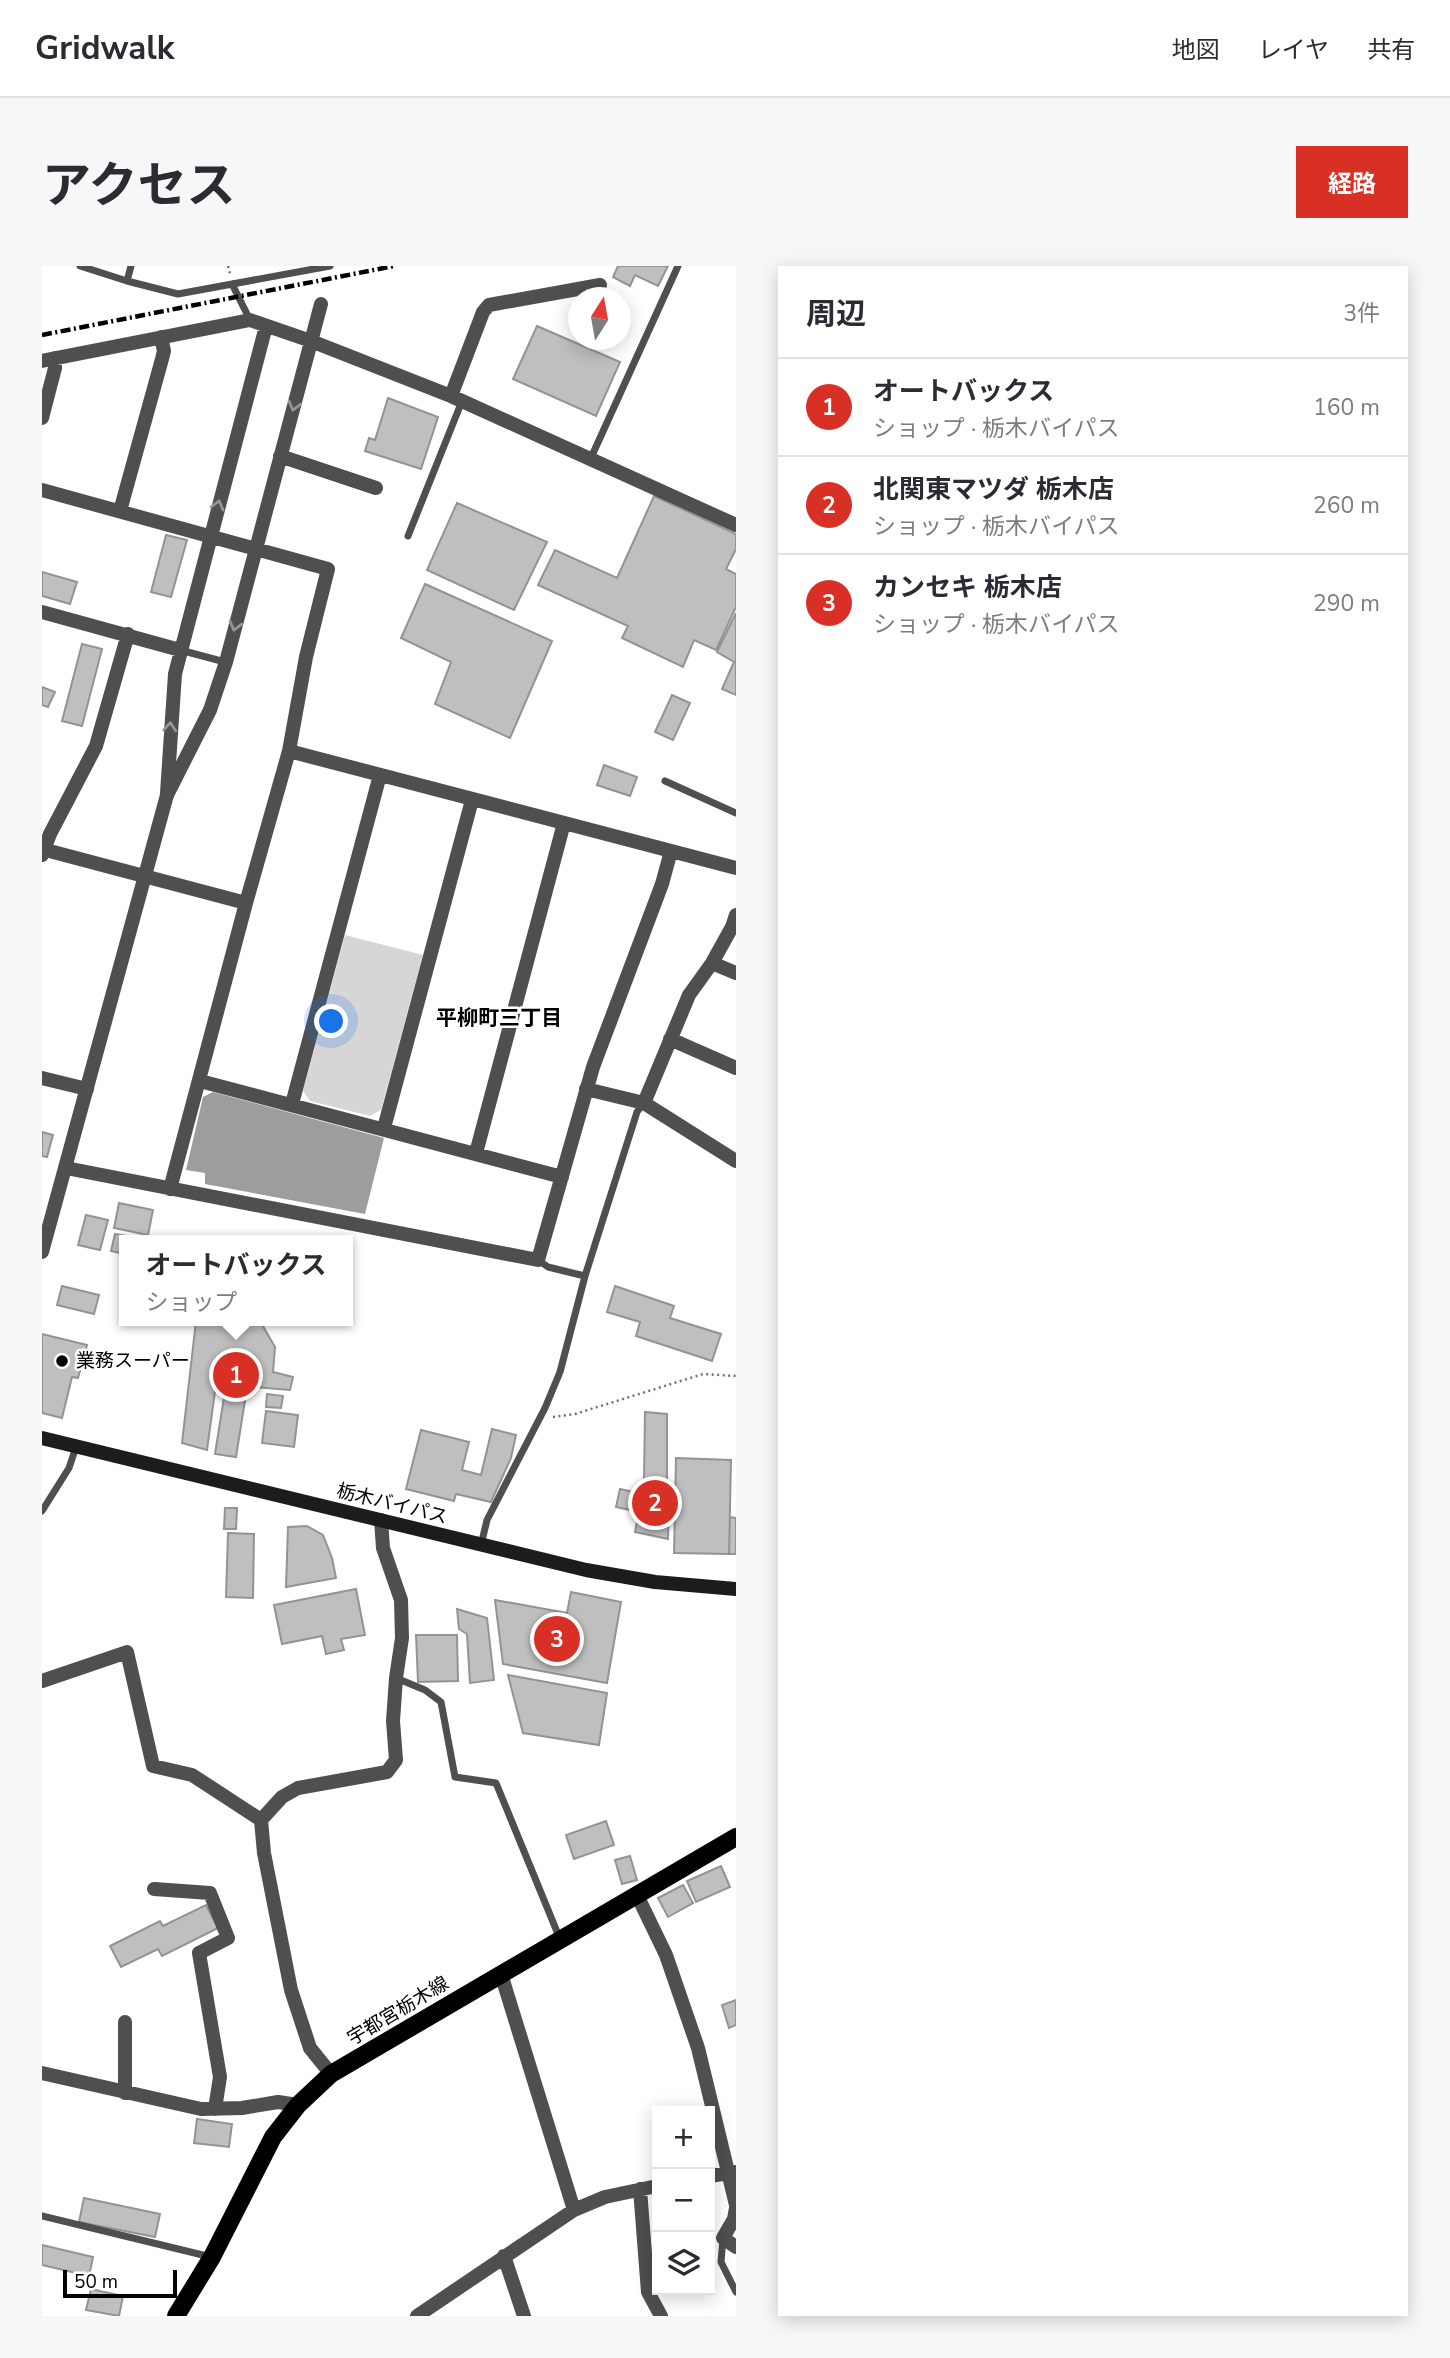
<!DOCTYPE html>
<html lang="ja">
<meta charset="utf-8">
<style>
:root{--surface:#fff;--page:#f7f7f7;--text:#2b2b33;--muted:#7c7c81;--line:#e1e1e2;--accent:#d93025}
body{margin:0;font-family:"Nunito Sans","Noto Sans JP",sans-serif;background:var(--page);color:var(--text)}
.controls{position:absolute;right:21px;bottom:21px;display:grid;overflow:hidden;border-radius:0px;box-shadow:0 4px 18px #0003}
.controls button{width:63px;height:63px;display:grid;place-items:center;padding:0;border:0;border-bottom:2px solid var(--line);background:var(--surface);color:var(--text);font:35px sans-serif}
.compass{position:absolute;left:526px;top:21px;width:63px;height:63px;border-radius:50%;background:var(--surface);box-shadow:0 4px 18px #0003;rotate:11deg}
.scale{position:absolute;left:21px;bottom:18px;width:114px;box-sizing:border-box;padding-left:7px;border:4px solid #000;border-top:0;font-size:19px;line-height:24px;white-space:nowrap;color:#000;-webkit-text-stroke:5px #fff;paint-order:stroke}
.you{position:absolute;left:290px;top:756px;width:24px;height:24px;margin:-18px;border:5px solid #fff;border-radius:50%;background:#1a73e8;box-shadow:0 0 0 10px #1a73e833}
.badge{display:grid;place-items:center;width:46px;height:46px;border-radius:50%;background:var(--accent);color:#fff;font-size:23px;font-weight:700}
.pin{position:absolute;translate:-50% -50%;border:4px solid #fff;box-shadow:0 2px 7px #0006}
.popup{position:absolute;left:77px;top:969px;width:234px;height:91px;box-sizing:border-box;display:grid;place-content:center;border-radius:0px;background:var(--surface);filter:drop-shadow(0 2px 5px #0005);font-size:23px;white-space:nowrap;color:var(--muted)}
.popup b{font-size:26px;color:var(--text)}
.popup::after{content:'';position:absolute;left:50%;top:100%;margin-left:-14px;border:14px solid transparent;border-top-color:var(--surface)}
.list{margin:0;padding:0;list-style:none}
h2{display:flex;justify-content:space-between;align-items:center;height:91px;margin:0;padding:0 28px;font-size:30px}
h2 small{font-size:23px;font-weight:400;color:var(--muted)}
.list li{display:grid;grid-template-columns:46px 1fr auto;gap:21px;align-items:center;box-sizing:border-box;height:98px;padding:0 28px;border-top:2px solid var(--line)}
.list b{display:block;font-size:26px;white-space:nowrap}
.list p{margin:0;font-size:23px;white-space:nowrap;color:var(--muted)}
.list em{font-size:23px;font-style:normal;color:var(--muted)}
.icon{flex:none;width:38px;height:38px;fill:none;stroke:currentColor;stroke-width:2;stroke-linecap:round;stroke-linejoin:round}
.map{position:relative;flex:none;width:694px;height:2050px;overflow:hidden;border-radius:0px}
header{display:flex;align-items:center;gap:42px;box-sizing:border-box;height:98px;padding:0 35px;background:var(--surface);border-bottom:2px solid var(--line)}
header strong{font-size:33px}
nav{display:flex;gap:38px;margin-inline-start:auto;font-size:24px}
.intro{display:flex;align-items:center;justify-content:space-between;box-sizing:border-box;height:168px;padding:0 42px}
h1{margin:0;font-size:49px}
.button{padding:18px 32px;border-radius:0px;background:var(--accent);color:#fff;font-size:24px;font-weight:700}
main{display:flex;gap:42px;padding:0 42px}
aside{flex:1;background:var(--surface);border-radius:0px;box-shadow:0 4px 18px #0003}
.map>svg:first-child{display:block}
.green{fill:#d6d6d6}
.water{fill:#9d9d9d}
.building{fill:#bfbfbf;stroke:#939393;stroke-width:2}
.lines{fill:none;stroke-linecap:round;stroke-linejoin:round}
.path{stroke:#717171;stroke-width:2.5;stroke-dasharray:2 3.5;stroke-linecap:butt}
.service{stroke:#4f4f4f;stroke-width:7}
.minor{stroke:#4f4f4f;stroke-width:14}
.tertiary{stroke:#4f4f4f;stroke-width:14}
.secondary{stroke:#1c1c1c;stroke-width:14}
.primary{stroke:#000;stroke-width:18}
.rail{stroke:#000;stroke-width:4.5;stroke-dasharray:10 3.5 2 3.5;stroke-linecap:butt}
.oneway{stroke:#959595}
.poi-dot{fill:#000;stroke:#fff;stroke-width:2.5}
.labels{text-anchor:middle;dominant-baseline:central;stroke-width:5;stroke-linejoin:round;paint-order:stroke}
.poi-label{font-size:19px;fill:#000;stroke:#fff;text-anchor:start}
.street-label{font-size:19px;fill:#000;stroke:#fff}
.neighbourhood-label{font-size:21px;font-weight:bold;fill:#000;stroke:#fff}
</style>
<header>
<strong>Gridwalk</strong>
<nav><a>地図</a><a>レイヤ</a><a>共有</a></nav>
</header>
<div class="intro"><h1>アクセス</h1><a class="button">経路</a></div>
<main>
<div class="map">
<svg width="694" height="2050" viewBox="0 0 694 2050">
<rect width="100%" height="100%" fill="#fff"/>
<path class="green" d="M303,669L381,689L339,844L328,850L268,835L261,825Z"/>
<path class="water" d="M171,826L342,872L323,948L163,918V907L144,904L161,831Z"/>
<path class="building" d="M576,0H626L616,20L593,9L588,20L571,11Z
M495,60L578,96L554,150L471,113Z
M346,132L396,151L379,203L323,185L327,172L333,174Z
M612,230L694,268V283L684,303L694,308V341L674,384L652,374L641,401L580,372L586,360L496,319L513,284L575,312Z
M415,237L505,276L472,344L385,304Z
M124,269L145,274L129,331L109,326Z
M0,306L35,316L28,338L0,330Z
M383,318L510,375L468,472L393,438L409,396L359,372Z
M694,347V429L680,423L692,396L675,386Z
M40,378L60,383L40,460L20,455Z
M0,421L13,426L6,441L0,439Z
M630,429L648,437L631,474L613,466Z
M562,499L595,511L588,530L555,519Z
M0,866L11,869L5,891L0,890Z
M77,937L111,944L106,969L72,962Z
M44,949L66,954L58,984L36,979Z
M73,968L107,974H82V988L69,985Z
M20,1020L57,1029L52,1048L15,1039Z
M573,1020L632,1040L628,1052L679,1068L670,1095L594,1070L598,1056L565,1046Z
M154,1055H218L233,1081L231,1106L251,1111L248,1124L174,1118L165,1184L140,1177Z
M0,1068L45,1079L36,1112L30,1111L20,1152L0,1147Z
M183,1125L204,1128L194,1191L173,1188Z
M225,1128L241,1130L239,1142L224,1141Z
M224,1145L256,1149L252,1181L220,1177Z
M603,1146L625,1148V1214L602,1213Z
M450,1163L474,1169L469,1192L449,1236L414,1228L412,1235L364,1223L379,1164L427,1176L420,1204L439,1209Z
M634,1192L689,1194L687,1288L632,1287Z
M603,1215L627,1220L626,1273L593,1266Z
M578,1223L601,1228L597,1246L574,1241Z
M183,1242H195L194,1263H182Z
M688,1251L694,1252V1288H687Z
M265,1260L281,1269L290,1292L294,1312L244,1321L246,1261Z
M186,1267L212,1268L211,1332L184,1331Z
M314,1323L323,1369L299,1373L302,1384L284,1388L280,1370L240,1378L232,1339Z
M529,1326L579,1336L565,1417L461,1398L453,1334L525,1347Z
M415,1343L445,1352L452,1414L428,1417L425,1368L417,1363Z
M374,1369H415L416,1415L376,1416Z
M466,1409L565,1427L557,1479L481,1467Z
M564,1555L572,1579L532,1593L524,1569Z
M588,1590L595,1614L580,1618L573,1594Z
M679,1600L688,1621L654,1636L645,1615Z
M641,1619L651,1637L626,1651L616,1632Z
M164,1639L176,1662L120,1690L116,1683L79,1701L68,1680L118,1655L121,1660Z
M694,1734V1759L687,1762L680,1739Z
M155,1853L190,1858L187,1881L152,1877Z
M42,1932L118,1948L113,1971L37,1956Z
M0,1979L51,1991L47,2010L0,1999Z
M49,2023L81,2030L77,2050L44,2044Z"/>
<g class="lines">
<path class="path" d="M186,0L188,8
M511,1151L533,1148L661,1108L694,1110"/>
<path class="service" d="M38,0L85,15L136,28L288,0
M85,15L89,0
M190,18L208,54
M548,194L636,0
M366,270L420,135
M138,384L183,396
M623,515L694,547
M496,994L506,1001L543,1010
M0,1245L27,1202L34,1181
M439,1279L445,1254L503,1142L518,1106L543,1010L595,846L601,838
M354,1412L383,1424L399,1436L413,1511L454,1517L518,1673
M0,1950L169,1991
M681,1972L679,1996L694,2026"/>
<path class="minor" d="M0,95L208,54L269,75L409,130L694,259
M409,130L441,46L447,39L558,19
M0,152L13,102V92
M238,190L334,222
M0,224L286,303L264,391L247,485L204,637L128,923
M78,245L120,93L122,85L119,71
M0,346L138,384
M247,485L694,602
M125,527L133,408L224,60
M125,529L168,444L184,396L279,38
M0,583L204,637
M0,589L8,568L54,480L86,368
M670,697L694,707
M628,773L694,802
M0,812L45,823
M158,815L520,911
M544,823L602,837L694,895
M602,837L647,729L670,697L690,661L694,649
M250,838L338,509
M342,862L430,534
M434,887L522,557
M24,902L496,994L551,801L620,618L629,585
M0,1415L85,1386L111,1500L150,1509L219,1554
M112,1623L168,1627L186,1672L157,1687L178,1811L173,1843
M595,1629L624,1689L656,1782L694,1939
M459,1708L532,1944
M0,1807L159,1843L200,1842L236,1836L256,1839
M289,1808L268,1782L249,1724L222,1587L219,1554L240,1531L256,1522L345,1506L354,1494L351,1455L354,1412L360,1372L359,1334L341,1282L339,1254
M83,1827V1756
M668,1910L694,1906
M598,1923L606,2026L619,2050
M694,1942L692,1953L681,1972L694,1981
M462,1990L482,2050
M375,2050L532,1944L563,1931L615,1920"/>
<path class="tertiary" d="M0,986L125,529"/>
<path class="secondary" d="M0,1172L544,1304L613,1316L694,1323"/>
<path class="primary" d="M134,2050L170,1991L231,1871L256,1839L289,1808L694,1571"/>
<path class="rail" d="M0,69L352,0"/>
</g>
<defs><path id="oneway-chevron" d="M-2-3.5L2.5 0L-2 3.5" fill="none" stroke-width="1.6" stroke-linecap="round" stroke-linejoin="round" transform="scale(1.75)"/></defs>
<g class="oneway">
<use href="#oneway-chevron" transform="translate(252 140) rotate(105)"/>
<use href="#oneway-chevron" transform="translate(176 239) rotate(-75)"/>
<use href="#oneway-chevron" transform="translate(193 360) rotate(105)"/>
<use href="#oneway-chevron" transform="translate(128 461) rotate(-86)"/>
</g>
<circle class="poi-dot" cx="20" cy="1095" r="7"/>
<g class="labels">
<g class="poi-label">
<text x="34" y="1095">業務スーパー</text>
</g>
<g class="street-label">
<text transform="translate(350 1238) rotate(14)">栃木バイパス</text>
<text transform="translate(356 1745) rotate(-31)">宇都宮栃木線</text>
</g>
<g class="neighbourhood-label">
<text x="457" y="752">平柳町三丁目</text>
</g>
</g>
</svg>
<div class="controls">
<button>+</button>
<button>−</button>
<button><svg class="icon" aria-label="layers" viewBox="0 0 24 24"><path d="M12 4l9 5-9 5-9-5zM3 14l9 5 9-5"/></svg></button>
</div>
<svg class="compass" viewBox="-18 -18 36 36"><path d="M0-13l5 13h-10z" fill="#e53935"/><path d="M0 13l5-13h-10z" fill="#7c7c81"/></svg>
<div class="scale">50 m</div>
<div class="you"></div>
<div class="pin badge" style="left:194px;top:1109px">1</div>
<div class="popup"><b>オートバックス</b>ショップ</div>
<div class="pin badge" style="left:613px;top:1237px">2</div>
<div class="pin badge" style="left:515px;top:1373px">3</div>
</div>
<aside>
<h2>周辺<small>3件</small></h2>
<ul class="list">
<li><span class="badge">1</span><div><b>オートバックス</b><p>ショップ · 栃木バイパス</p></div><em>160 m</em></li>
<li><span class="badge">2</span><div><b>北関東マツダ 栃木店</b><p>ショップ · 栃木バイパス</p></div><em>260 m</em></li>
<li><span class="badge">3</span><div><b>カンセキ 栃木店</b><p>ショップ · 栃木バイパス</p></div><em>290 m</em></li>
</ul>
</aside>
</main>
